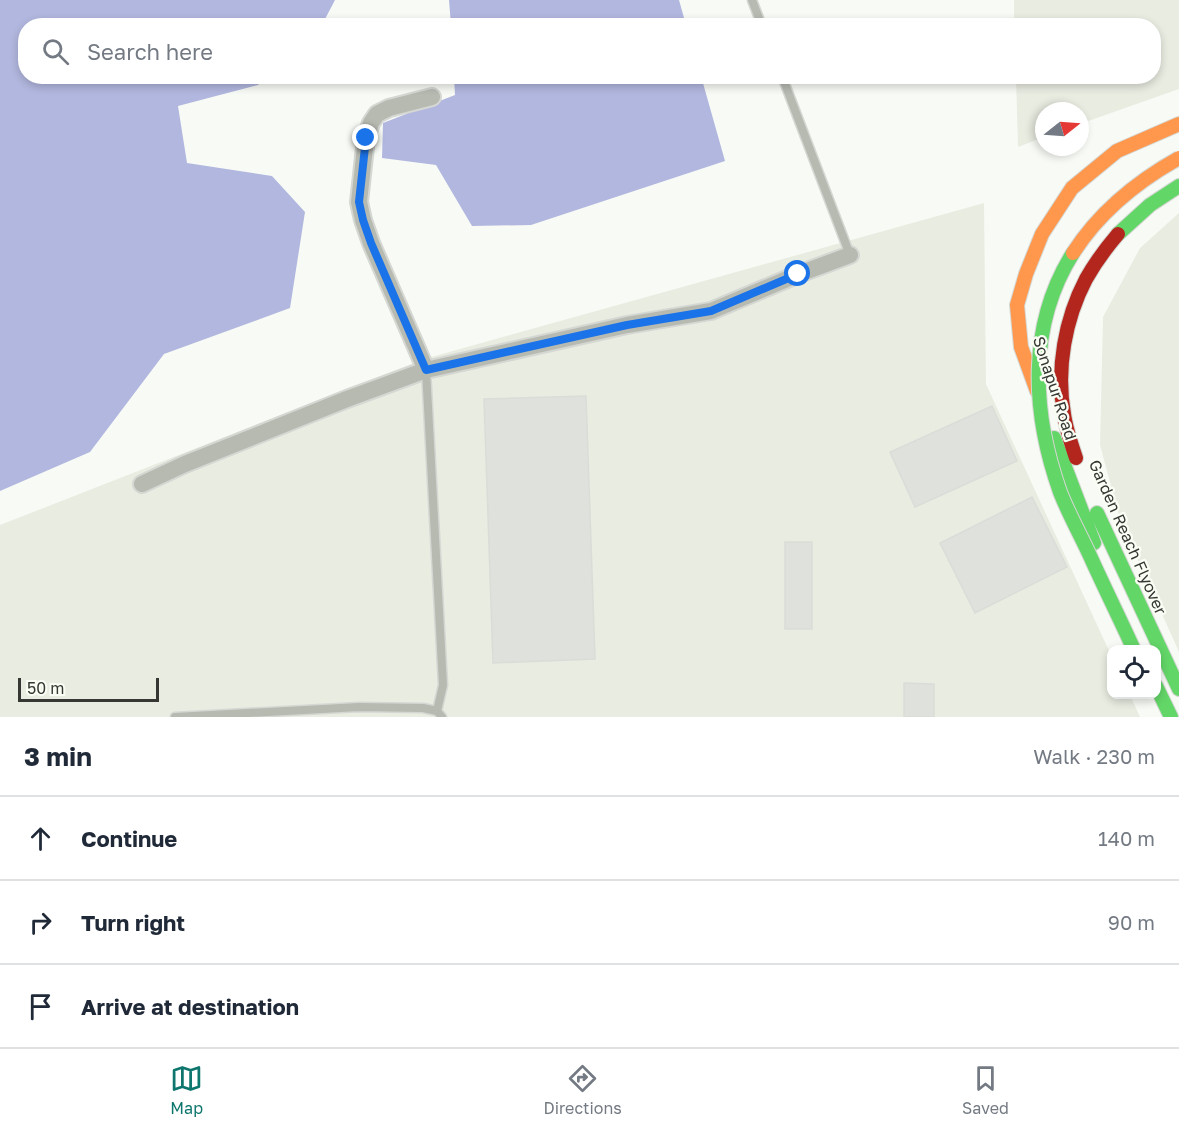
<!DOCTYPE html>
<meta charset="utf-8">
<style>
:root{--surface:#fff;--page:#f6f6f7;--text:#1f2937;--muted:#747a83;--line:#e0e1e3;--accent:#0f766e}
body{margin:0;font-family:"Golos Text",sans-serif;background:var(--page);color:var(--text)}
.controls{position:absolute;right:18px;bottom:18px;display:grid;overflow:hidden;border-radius:12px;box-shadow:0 3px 9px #0003}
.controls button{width:54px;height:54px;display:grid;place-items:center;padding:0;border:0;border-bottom:2px solid var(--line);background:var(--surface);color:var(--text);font:30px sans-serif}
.compass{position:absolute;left:1035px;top:102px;width:54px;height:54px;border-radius:50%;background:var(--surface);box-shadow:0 3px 9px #0003;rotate:73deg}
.scale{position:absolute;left:18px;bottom:15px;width:141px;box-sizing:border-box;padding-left:6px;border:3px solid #363733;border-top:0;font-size:16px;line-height:21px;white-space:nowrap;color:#363733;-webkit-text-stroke:4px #f9fdf3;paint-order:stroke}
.stop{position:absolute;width:18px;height:18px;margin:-14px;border:4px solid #1a73e8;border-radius:50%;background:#fff}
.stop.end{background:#1a73e8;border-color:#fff;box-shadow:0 2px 6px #0008}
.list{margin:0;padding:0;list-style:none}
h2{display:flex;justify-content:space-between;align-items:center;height:78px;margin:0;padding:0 24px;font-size:26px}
h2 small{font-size:20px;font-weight:400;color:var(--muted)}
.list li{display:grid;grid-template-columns:39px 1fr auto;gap:18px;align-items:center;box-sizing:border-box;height:84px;padding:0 24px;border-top:2px solid var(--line)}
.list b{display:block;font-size:22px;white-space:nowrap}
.list em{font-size:20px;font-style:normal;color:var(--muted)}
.icon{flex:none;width:33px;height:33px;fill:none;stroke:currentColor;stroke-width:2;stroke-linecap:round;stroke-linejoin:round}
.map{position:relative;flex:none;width:1179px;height:717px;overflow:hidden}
.search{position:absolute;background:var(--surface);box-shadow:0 3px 9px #0003;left:18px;right:18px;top:18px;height:66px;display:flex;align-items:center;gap:15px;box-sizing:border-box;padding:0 21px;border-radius:24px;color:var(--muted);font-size:22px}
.sheet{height:330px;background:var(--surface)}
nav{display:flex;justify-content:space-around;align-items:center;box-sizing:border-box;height:84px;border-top:2px solid var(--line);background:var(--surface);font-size:16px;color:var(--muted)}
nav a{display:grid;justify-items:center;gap:3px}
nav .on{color:var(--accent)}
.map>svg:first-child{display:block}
.built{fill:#e9ece1}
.water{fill:#b2b7df}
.building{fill:#dee1dc;stroke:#dadcd8;stroke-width:1.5}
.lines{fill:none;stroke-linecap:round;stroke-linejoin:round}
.lane-casing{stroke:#d5d7d3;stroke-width:11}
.street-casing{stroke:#d5d7d3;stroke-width:20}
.fast-casing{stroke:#d5d7d3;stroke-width:16}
.slow-casing{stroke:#d5d7d3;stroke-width:16}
.jam-casing{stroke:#d5d7d3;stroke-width:16}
.lane{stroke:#b7bab1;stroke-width:8}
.street{stroke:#b7bab1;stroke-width:16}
.fast{stroke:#63d668;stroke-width:14}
.slow{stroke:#ff974d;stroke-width:14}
.jam{stroke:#b3261e;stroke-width:14}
.fast-bridge-casing{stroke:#d5d7d3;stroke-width:16;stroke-linecap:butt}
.slow-bridge-casing{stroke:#d5d7d3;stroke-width:16;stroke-linecap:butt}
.fast-bridge{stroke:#63d668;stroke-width:14}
.slow-bridge{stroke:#ff974d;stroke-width:14}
.route{stroke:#1a73e8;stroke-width:8}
.labels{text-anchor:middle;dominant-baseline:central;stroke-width:4.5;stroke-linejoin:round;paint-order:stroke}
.street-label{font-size:16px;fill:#363733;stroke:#f9fdf3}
</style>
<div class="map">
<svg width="1179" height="717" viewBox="0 0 1179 717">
<rect width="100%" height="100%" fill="#f8fbf5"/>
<path class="built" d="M1014,0H1179V89L1080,124V111H1044V137L1018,147L1016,77L1154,76V26L1014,25Z
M984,203L986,384L1111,655L1112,694L1130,695L1140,717H0V525L424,359Z
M1179,213V652L1121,523L1100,445L1103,317L1140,248Z"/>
<path class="water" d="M0,0H335L324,21L320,25L26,26V76L267,77L258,85L178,106L187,163L272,176L305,212L290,308L164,354L90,452L0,491Z
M449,0H679L686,25H451Z
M701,76L725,161L531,225L472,226L436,165L382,158L383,123L455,95L454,77Z"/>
<path class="building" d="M586,396L595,659L493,663L484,399Z
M992,406L1017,461L915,507L890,452Z
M1032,497L1067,567L975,613L940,543Z
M785,542H812V629H785Z
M904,683L934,684V717H904Z"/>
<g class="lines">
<defs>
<path id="lane" d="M752,0L762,26
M782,76L850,255
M426,370L443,685L437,711
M175,717L359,707L423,708L437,711L442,717"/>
<path id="street" d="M426,370L371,243L363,220L359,202L366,138L371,123L377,114L389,108L432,97
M142,484L185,464L347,399L426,370L627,325L711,311L799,274L850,255"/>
<path id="fast" d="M1118,234L1150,205L1179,186
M1054,438L1094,543
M1097,513L1179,689
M1156,686L1171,717"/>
<path id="slow" d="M1037,391L1021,347L1017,305L1026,274L1042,234L1072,188L1117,151L1179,124"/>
<path id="jam" d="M1076,458C1071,443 1066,429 1064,414C1056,369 1065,319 1086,279C1095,263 1106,248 1118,234"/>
</defs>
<use href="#lane" class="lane-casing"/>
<use href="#street" class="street-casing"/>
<use href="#fast" class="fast-casing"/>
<use href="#slow" class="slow-casing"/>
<use href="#jam" class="jam-casing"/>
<use href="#lane" class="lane"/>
<use href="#street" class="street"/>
<use href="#fast" class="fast"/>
<use href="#slow" class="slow"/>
<use href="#jam" class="jam"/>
<defs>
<path id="fast-bridge" d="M1073,253C1027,326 1032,413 1060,492C1069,515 1081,536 1091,558C1105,589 1120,619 1134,650"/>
<path id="slow-bridge" d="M1073,253C1100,211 1136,182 1179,158"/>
</defs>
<use href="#fast-bridge" class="fast-bridge-casing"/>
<use href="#slow-bridge" class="slow-bridge-casing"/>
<use href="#fast-bridge" class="fast-bridge"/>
<use href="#slow-bridge" class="slow-bridge"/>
</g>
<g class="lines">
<path class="route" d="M366,138L359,202L363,220L371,243L426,370L627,325L711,311L798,274"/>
</g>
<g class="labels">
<g class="street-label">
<text transform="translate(1055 388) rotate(72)">Sonapur Road</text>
<text transform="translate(1128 537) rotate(66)">Garden Reach Flyover</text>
</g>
</g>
</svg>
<div class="controls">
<button><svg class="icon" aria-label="locate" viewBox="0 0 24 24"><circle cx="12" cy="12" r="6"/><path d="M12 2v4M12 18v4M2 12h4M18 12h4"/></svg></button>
</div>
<svg class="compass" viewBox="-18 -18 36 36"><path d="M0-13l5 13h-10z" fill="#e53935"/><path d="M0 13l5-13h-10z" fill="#747a83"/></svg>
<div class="scale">50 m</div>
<div class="stop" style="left:798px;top:274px"></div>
<div class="stop end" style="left:366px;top:138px"></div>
<div class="search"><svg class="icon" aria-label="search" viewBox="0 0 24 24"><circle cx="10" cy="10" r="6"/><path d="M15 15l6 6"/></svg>Search here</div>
</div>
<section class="sheet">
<h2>3 min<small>Walk · 230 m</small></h2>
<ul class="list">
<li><svg class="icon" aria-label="ahead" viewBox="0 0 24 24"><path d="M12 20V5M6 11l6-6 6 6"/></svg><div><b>Continue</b></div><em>140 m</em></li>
<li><svg class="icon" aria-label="right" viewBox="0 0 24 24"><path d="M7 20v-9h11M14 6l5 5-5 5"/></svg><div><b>Turn right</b></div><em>90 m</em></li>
<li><svg class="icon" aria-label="arrive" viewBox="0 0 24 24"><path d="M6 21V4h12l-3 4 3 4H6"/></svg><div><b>Arrive at destination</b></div></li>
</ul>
</section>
<nav>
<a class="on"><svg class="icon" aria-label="map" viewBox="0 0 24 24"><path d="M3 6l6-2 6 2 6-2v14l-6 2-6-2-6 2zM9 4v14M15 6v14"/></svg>Map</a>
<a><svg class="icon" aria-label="directions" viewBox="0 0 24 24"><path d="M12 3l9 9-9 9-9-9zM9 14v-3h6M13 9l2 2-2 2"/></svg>Directions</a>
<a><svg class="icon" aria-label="saved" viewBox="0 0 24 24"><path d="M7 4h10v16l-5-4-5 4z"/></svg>Saved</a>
</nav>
